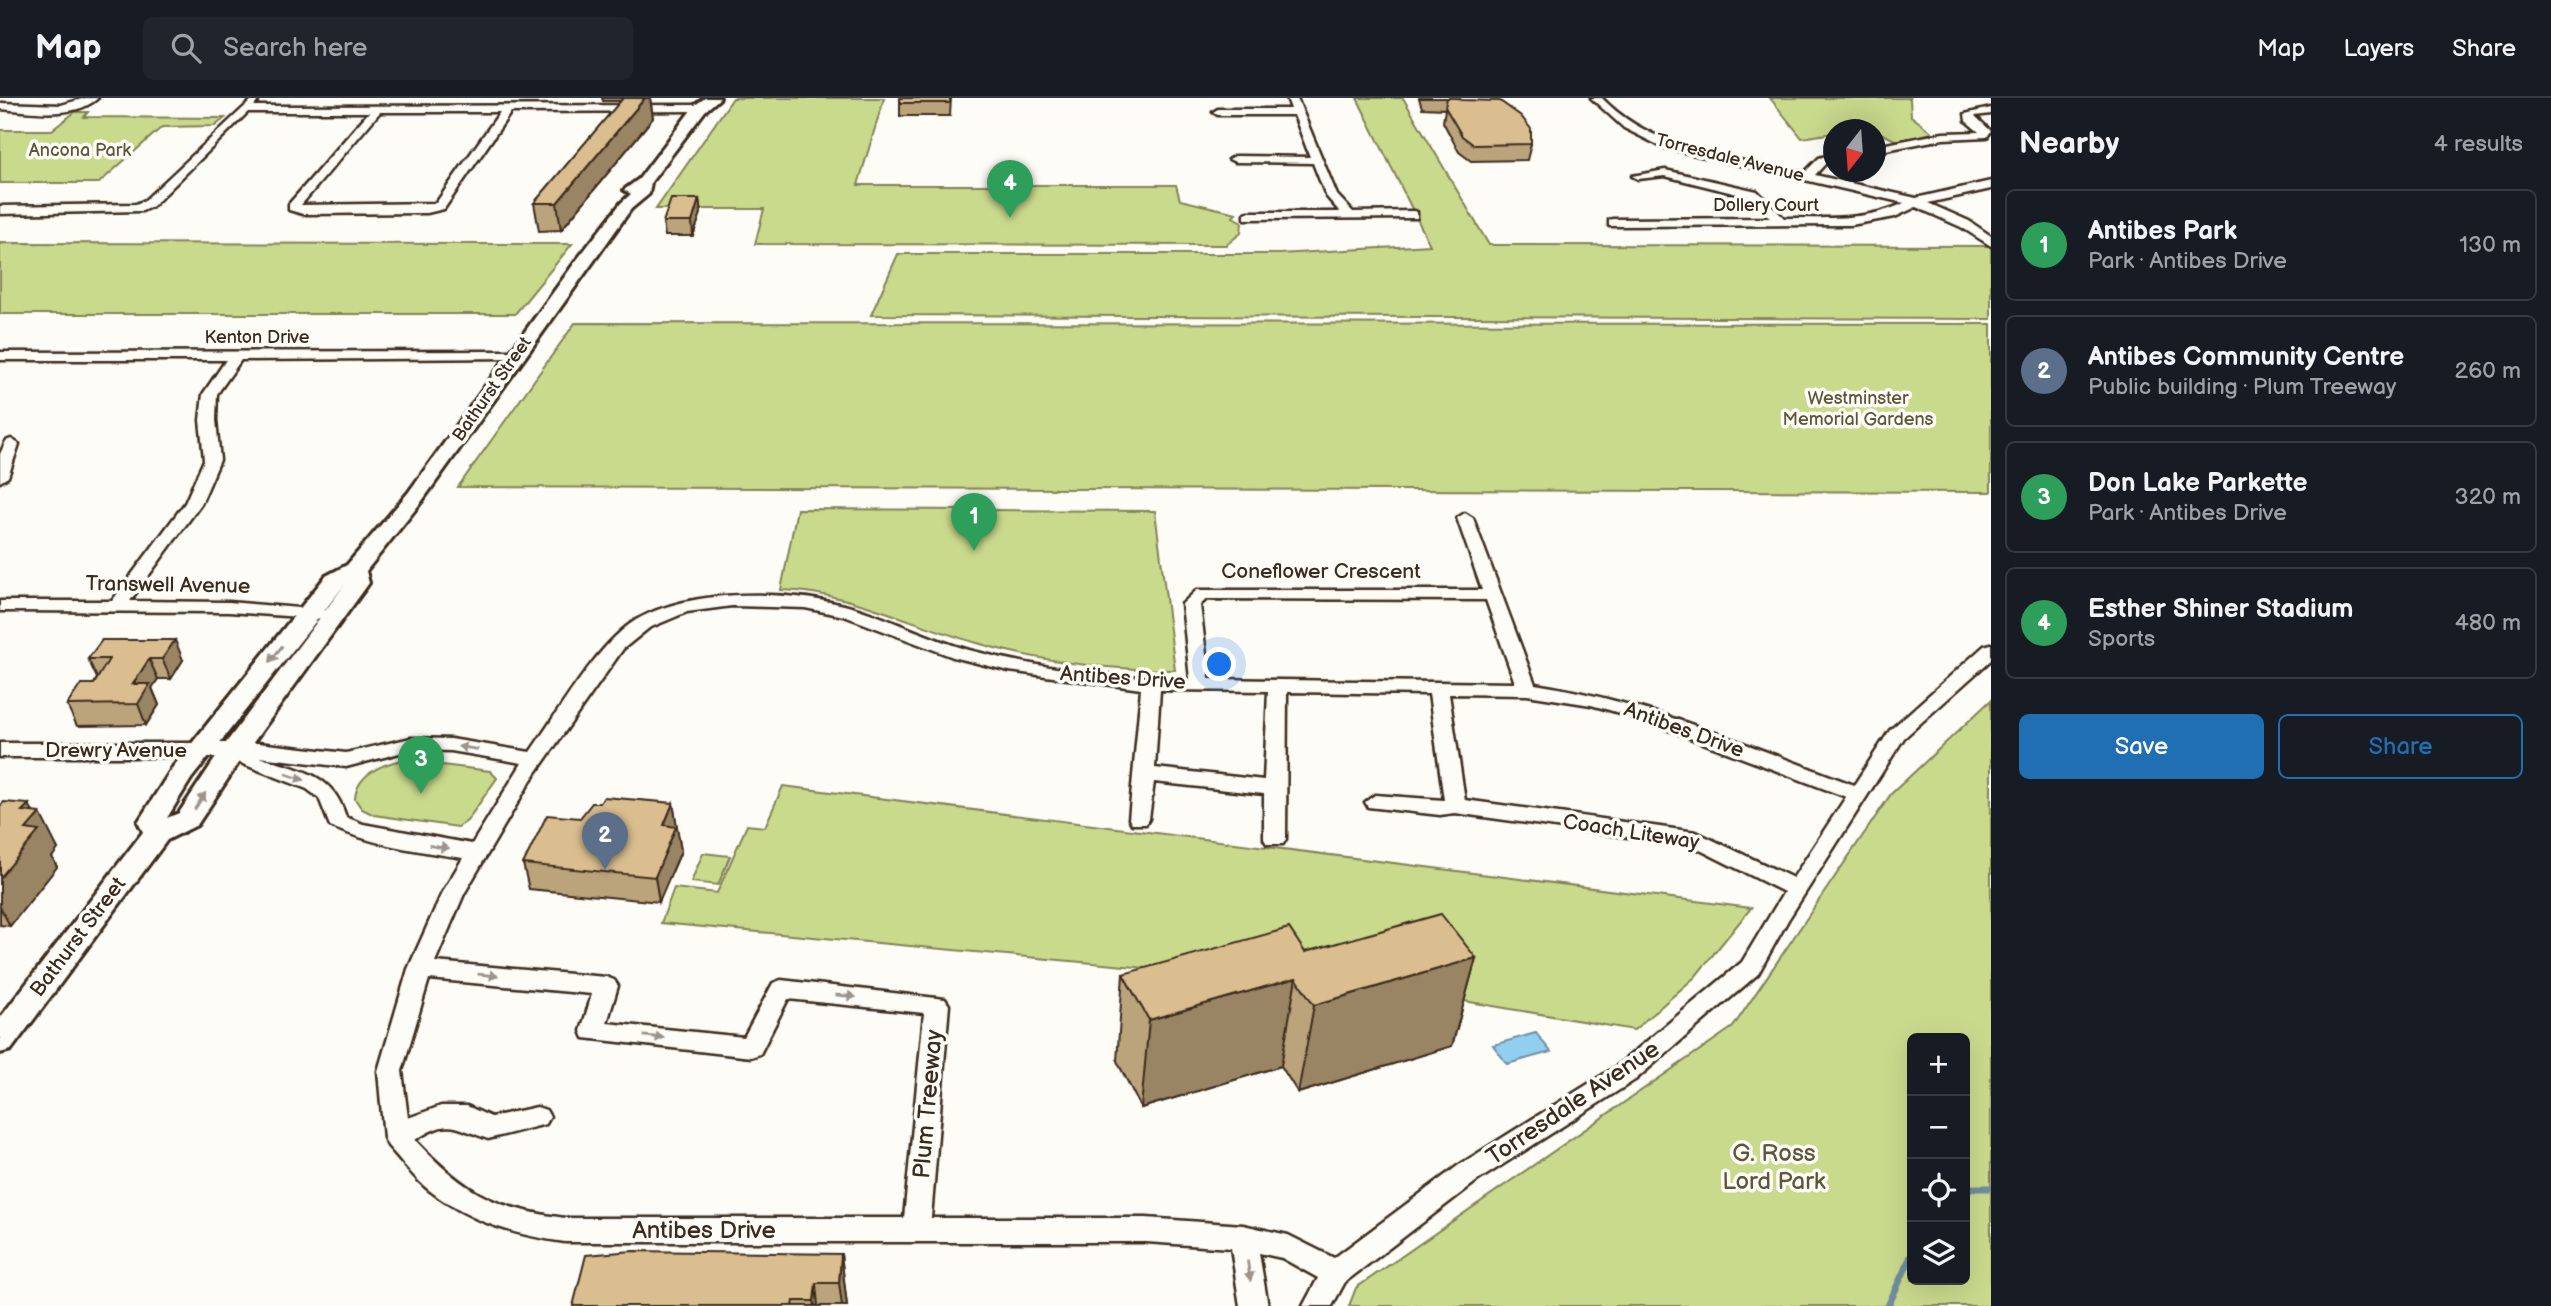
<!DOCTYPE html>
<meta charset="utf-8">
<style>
:root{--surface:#171b24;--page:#20242c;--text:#f1f3f6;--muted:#9ea1a6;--line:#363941;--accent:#1f6fb2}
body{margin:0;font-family:"Balsamiq Sans",sans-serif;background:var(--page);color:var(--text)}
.controls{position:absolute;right:21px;bottom:21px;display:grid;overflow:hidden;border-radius:10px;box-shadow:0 7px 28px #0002}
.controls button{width:63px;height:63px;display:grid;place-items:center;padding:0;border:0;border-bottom:2px solid var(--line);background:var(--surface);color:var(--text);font:35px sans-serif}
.compass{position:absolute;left:1823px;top:21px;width:63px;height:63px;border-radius:50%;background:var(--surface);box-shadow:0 7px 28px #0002;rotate:197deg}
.you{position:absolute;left:1220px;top:567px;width:24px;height:24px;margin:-18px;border:5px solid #fff;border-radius:50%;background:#1a73e8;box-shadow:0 0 0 10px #1a73e833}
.badge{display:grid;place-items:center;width:46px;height:46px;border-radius:50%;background:var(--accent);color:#fff;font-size:23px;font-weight:700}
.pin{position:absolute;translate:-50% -58px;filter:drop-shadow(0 2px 4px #0008)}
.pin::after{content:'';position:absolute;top:37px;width:24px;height:21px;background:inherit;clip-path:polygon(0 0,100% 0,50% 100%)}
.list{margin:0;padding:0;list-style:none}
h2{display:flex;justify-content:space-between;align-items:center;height:91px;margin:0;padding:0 28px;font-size:30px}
h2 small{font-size:23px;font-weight:400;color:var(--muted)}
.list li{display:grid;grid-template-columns:46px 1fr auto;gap:21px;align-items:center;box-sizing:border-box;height:112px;margin:0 14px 14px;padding:0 14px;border:2px solid var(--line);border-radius:10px}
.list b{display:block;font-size:26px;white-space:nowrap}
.list p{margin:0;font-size:23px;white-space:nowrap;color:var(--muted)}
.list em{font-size:23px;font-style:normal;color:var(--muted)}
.actions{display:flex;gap:14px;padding:21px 28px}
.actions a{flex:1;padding:16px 0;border:2px solid var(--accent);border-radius:10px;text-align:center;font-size:24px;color:var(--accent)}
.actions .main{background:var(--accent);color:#fff}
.icon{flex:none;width:38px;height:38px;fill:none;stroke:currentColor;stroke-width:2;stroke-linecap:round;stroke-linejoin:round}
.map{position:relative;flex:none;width:1991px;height:1208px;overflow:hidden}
header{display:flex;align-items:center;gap:42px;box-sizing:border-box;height:98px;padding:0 35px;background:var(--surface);border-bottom:2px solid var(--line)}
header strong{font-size:33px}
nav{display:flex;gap:38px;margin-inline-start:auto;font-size:24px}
.search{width:490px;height:63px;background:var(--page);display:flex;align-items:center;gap:18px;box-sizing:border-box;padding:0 24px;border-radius:10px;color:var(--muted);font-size:26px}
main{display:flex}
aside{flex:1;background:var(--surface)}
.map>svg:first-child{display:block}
.green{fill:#cada8d;stroke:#828256;stroke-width:2;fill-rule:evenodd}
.water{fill:#91cff1;stroke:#6f8d9d;stroke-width:2}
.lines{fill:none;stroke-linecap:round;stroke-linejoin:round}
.stream{stroke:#6f8d9d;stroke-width:7}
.minor-casing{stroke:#3b2a1e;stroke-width:5}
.major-casing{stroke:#3b2a1e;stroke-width:6}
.minor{fill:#fdfcf7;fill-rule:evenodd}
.major{fill:#fdfcf7;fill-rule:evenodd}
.wall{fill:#bba37b;stroke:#3b2a1e;stroke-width:2}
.shaded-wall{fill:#998564;stroke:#3b2a1e;stroke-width:2}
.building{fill:#dabe8f;stroke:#3b2a1e;stroke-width:2}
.oneway{fill:#9c938a}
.labels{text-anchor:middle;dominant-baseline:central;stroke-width:7;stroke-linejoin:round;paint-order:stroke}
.far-park-label{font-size:18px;fill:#5f563a;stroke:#fdfcf7}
.far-street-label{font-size:18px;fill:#3b2a1e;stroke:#fdfcf7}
.street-label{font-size:21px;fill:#3b2a1e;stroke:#fdfcf7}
.near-street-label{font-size:24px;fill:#3b2a1e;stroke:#fdfcf7}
.near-park-label{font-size:24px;fill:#5f563a;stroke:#fdfcf7}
</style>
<header>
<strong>Map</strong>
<div class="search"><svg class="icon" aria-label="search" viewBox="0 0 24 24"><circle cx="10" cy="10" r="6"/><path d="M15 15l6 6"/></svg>Search here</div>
<nav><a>Map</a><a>Layers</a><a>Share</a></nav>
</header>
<main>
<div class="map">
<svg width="1991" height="1208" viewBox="0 0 1991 1208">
<rect width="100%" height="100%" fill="#fdfcf7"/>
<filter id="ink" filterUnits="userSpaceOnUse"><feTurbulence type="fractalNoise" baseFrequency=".0143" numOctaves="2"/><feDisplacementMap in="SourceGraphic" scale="14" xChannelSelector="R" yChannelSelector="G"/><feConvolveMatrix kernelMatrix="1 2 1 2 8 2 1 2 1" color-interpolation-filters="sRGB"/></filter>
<g filter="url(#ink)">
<path class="green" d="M733,0H884L858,87H1176L1180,102L1236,115L1233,119L1242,124L1241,135L1226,147L755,146L764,111H656Z
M1357,0H1403L1489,147L1991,148V221L871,217L898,156H1279L1430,147Z
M1770,0H1910L1911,18L1933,35L1897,43L1870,30L1834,32L1833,35L1802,40Z
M75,14H88L84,19L225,20L215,28L162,29L99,85H0V32H52Z
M0,145L493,146H572L515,216H0Z
M575,225L1991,226V394L458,389Z
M797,411L1155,413L1175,572C1106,572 1036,563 970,543C906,524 849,494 781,492Z
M1991,602V1208H1349L1356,1190L1733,929L1891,696ZM1912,940H1965V1182H1912Z
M402,662L490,673L497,680L467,723L458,729L374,717L362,711L355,701C356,677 382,666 402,662Z
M783,688L1751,810L1695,879L1634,932L1417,895L661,825L674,790L717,795L747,727L765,729Z
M703,755L730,758L718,787L691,784Z"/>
<path class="water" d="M1536,935L1551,954L1507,966L1493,947Z"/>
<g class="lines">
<path class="stream" d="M1965,1097L1970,1090H1991
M1888,1208L1912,1156"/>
<defs>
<path id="minor" d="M85,0H98C74,22 30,13 0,11V5L61,7Z
M254,0L258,3L254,8L700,7L705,10L700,13L511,14L444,111L427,115L303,116L289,112V106L369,14H248L153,108L142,113L0,116V108L136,106L145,102ZM380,14H500L436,105L301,107Z
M1287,0H1297L1337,97L1353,114L1413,113L1417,114V120L1245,121V115L1249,114H1340L1326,98L1313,65L1235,64L1229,61L1235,58L1310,59L1294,17H1218L1213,14L1218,11H1291Z
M1591,0H1602C1653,54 1735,59 1804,75L1819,60L1834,56V63L1827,64L1815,77L1916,100L1991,83V91L1928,105L1969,123L1991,138V148L1961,129L1916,109L1895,119L1851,127L1609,128V122L1613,121L1770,120L1749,99L1665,78L1638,81L1632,78L1665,72L1757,93L1784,120C1825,120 1867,123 1904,105L1662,49L1624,30Z
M1991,10V16L1975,18L1991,33L1987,39L1943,41L1876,54V48L1943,35L1979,34L1966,23L1965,16Z
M515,253L522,257L520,260L241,262L217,296L216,322L220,362L201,406L130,503L229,504L323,512L329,513L332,517L329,521L229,514L0,513V503H112L185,405L204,362L200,322L203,296L226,262H0V254Z
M11,341L19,346L8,379L0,384V356L6,343Z
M1465,415L1473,420L1535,586C1646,603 1749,648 1854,687L1890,632L1984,548L1991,546V562L1904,640L1788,822L1758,876L1635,982L1477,1083L1345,1184L1332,1208H1303L1318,1180L1282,1160L1259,1155L1268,1208H1240L1231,1150L1146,1144H565C515,1137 469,1124 429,1092C414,1080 401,1062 388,1048L384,1040L378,973L408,871L442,795L463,760C418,753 372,747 330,728L319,700L307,691L225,659H0V645H258L346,655L411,640L451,641L530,654C558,615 597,546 636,522C693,489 793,492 855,510C893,522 930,541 969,552C1041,571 1116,580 1190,581L1182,506L1197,492H1482L1457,420ZM1207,501L1486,502L1515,585L1209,581L1200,507ZM732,508L805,510L844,518L953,559L1009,573L1141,591L1129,721L1132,726H1146L1149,721L1154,684L1264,696V741L1267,746H1283L1286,741L1287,594L1429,596L1444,702L1375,697L1365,704L1368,709L1440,717L1455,715L1692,748L1784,794L1742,864L1617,968L1459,1067L1334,1160L1288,1137L1243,1127L1146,1120H931L949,907L945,901L781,882L773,885L744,939L607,925L618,888L614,882L606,879L435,864L464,796L531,682L623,551L649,530L687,514ZM1160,592L1268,593L1264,682L1155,670ZM1449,596L1527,597L1591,607L1634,619L1846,699L1793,780L1696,734L1465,702ZM411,652L451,653L522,665L472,746L363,726L346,719C332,673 299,673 259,659L346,669ZM429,881L592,896L581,933L584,940L751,959L760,956L788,901L924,915L904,1120H565C494,1111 464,1094 415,1042C450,1019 454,1029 488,1041L546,1026L550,1019L546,1012L537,1009L491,1019L467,1008H441L408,1020L402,973Z"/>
<path id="major" d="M705,0H720L705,13L651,84L649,96L631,111L422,403L366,473L369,485L241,661L197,727L167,742L11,952L0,955V920L143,734L138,724L173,669L326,478L347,467L408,395L576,163L621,105L631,96L624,92L639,81L695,7ZM346,485L223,649L179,715L167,720L191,681Z"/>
</defs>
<use href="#minor" class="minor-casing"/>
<use href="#major" class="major-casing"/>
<use href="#minor" class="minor"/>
<use href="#major" class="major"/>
</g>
<path class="wall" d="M602,0H650L653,20L561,132L539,133L534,105L621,3H603Z
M951,0L950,18H900V5Z
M1419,0H1459L1461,2L1531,46L1527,62L1471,63L1459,54L1443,24L1445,11L1422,10Z
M699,101L701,115L693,138H665L663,124Z
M102,542L183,562L171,581H158L152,590L159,607L146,627L77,628L67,607L94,586L97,580L88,561Z
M600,705H673L681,753L659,804L529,791L523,766Z
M0,708L33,714L58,751L52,759L57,769L10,828L0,827Z
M1305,854L1476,860L1452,948L1298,995L1281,968L1141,1010L1117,963L1123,876Z
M841,1156L847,1208H573Z"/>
<path class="shaded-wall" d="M645,0H650L653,20L561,132L557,105Z
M699,101L701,115L693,138L692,124Z
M175,542L183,562L171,581L162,561Z
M149,561L158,581L152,590L159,607L146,627L138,606L133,586Z
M673,705L681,753L659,804L655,779L664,727Z
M29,706L36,720L40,715L58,751L52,759L57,769L10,828L0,809V780L26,731L22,713Z
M1476,860L1452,948L1298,995L1314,907Z
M1296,880L1281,968L1141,1010L1149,922Z
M841,1156L847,1208H842L839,1185Z
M816,1185L818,1208H815L814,1203Z"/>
<path class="building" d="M623,0H645L557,105H534Z
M900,0H950V5H900Z
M1447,0H1459L1461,2L1500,3L1521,18L1531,31V46L1474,47L1462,38L1445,9Z
M671,101H699L692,124H663Z
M102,542H175L162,561H149L133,586H150L138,606L67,607L81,586H94L109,561H88Z
M604,699L673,705L664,727L676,729L655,779L523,766L547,717L580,720L592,705H600Z
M4,704L29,706L22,713L40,715L26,731L39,733L0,780V708Z
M1441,816L1476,860L1314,907L1296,880L1149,922L1123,876L1289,830L1305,854Z
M633,1153L841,1156L839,1185H816L814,1203H794L793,1208H573L586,1157Z"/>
<defs><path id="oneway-solid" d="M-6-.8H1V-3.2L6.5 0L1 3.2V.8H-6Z" transform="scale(1.75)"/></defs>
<g class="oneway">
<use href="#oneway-solid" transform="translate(276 556) rotate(128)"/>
<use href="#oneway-solid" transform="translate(468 650) rotate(-171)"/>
<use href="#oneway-solid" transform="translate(295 679) rotate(18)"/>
<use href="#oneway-solid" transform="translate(200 703) rotate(-57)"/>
<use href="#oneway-solid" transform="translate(439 749) rotate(9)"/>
<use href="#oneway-solid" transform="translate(488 877) rotate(5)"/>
<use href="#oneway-solid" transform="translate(846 898) rotate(6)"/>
<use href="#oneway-solid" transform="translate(654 939) rotate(6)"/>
<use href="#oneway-solid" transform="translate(1249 1173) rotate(81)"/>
</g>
</g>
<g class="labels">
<g class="far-park-label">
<text x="80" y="52">Ancona Park</text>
<text x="1858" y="300">Westminster<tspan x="1858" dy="21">Memorial Gardens</tspan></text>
</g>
<g class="far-street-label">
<text transform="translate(1730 60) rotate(14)">Torresdale Avenue</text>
<text x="1766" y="107">Dollery Court</text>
<text x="257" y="239">Kenton Drive</text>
<text transform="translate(492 291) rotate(-55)">Bathurst Street</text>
</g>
<g class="street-label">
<text x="1321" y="473">Coneflower Crescent</text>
<text transform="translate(168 487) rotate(1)">Transwell Avenue</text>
<text transform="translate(1123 580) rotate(4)">Antibes Drive</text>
<text transform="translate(1684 632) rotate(20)">Antibes Drive</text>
<text x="116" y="652">Drewry Avenue</text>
<text transform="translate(1631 734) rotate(9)">Coach Liteway</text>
<text transform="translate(78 839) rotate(-53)">Bathurst Street</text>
</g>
<g class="near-street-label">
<text transform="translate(1573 1005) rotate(-34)">Torresdale Avenue</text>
<text transform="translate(928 1006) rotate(-85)">Plum Treeway</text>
<text x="704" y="1132">Antibes Drive</text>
</g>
<g class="near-park-label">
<text x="1774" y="1055">G. Ross<tspan x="1774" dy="28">Lord Park</tspan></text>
</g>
</g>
</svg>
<div class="controls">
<button>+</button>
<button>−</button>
<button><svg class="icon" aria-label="locate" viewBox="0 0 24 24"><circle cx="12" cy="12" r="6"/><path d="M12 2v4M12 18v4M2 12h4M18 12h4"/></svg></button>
<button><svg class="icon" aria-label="layers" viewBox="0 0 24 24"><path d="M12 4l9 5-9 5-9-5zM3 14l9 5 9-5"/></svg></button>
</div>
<svg class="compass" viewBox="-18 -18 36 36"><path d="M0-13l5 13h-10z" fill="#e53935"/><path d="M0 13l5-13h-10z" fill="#9ea1a6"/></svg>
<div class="you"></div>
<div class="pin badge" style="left:974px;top:453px;background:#2e9e5b">1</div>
<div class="pin badge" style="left:605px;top:772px;background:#5c6f8a">2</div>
<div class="pin badge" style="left:421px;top:696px;background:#2e9e5b">3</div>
<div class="pin badge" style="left:1010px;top:120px;background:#2e9e5b">4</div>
</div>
<aside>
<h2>Nearby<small>4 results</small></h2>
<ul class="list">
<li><span class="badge" style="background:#2e9e5b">1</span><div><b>Antibes Park</b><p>Park · Antibes Drive</p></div><em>130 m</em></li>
<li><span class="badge" style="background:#5c6f8a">2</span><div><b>Antibes Community Centre</b><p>Public building · Plum Treeway</p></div><em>260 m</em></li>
<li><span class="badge" style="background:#2e9e5b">3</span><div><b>Don Lake Parkette</b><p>Park · Antibes Drive</p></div><em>320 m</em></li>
<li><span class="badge" style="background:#2e9e5b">4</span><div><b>Esther Shiner Stadium</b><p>Sports</p></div><em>480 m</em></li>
</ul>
<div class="actions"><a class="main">Save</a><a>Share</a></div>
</aside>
</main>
